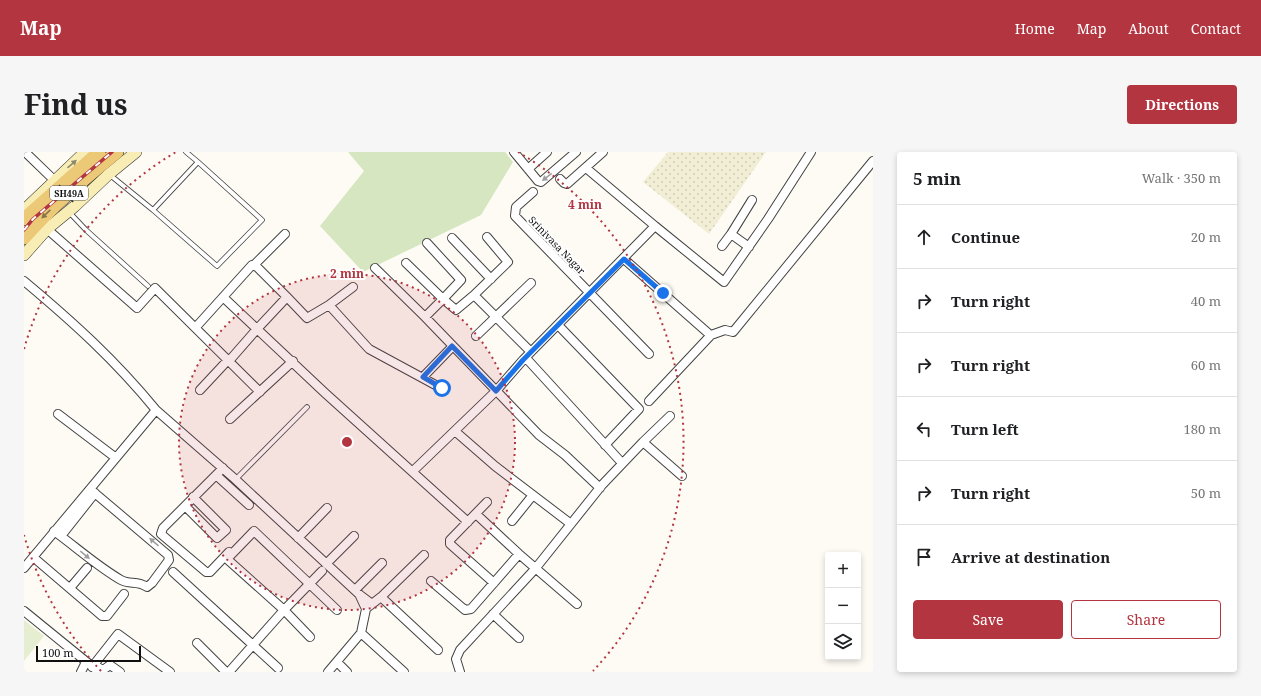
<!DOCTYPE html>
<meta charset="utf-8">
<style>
:root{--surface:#fff;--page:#f6f6f6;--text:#202124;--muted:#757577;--line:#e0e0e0;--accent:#b33540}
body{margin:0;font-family:"Noto Serif",serif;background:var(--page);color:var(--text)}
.controls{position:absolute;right:12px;bottom:12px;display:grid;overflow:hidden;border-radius:4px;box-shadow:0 2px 6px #0003}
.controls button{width:36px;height:36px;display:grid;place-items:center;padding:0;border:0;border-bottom:1px solid var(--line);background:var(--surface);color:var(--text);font:20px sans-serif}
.scale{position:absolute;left:12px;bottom:10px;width:105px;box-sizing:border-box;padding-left:4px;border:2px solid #101010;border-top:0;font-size:11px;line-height:14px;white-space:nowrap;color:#101010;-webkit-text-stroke:3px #fff;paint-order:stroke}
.stop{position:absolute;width:12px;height:12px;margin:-9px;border:3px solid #1a73e8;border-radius:50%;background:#fff}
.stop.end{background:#1a73e8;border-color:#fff;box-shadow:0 1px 4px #0008}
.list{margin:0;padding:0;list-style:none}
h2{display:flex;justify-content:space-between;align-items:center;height:52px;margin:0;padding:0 16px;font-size:17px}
h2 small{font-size:13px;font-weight:400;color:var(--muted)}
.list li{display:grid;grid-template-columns:26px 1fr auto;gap:12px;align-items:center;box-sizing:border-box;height:64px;padding:0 16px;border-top:1px solid var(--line)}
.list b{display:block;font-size:15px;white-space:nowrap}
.list em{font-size:13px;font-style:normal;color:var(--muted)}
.actions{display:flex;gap:8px;padding:12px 16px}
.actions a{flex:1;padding:9px 0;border:1px solid var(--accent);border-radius:4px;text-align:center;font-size:14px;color:var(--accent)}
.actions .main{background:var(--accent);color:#fff}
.icon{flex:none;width:22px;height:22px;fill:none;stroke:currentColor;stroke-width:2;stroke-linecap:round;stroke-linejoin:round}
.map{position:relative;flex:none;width:849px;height:520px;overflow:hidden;border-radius:4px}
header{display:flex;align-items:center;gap:24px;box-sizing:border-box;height:56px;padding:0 20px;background:var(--accent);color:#fff}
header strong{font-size:19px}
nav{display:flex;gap:22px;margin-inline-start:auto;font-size:14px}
.intro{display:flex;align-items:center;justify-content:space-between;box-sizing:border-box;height:96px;padding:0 24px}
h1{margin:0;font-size:28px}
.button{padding:10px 18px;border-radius:4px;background:var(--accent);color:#fff;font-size:14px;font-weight:700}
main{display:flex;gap:24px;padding:0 24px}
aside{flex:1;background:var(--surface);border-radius:4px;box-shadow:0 2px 6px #0003}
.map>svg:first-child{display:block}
.farmland{fill:url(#farmland-dots)}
.grass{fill:#d5e6c0}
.pitch{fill:#e5eed0}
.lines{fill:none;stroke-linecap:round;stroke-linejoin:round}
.lane-casing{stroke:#434343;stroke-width:5.5}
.street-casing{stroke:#434343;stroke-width:10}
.secondary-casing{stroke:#323232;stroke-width:12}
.primary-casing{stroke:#212121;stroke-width:14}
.lane{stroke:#fff;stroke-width:4}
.street{stroke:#fff;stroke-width:8}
.secondary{stroke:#f7edb5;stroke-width:11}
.primary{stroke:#ebc977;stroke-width:13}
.rail-casing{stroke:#b33540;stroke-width:3.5}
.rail{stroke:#fff;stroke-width:2;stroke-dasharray:6;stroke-linecap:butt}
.path-bridge{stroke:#323232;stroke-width:1.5;stroke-dasharray:4 2;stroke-linecap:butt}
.oneway{fill:#8f8a6b}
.oneway2{fill:#9f9f9f}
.oneway3{fill:#887649}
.route{stroke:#1a73e8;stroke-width:5}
.ring{fill:none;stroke:#b33540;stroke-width:2;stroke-dasharray:2 4}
.labels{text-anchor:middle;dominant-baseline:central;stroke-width:4;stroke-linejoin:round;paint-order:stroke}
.shield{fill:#fff;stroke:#585858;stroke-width:1}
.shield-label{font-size:9px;font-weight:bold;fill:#101010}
.street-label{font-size:10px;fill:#101010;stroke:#fff}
.centre{fill:#b33540;stroke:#fff;stroke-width:2}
.ring-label{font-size:12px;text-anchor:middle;font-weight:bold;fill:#b33540;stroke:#fff;stroke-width:4;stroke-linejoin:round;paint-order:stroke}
</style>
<header>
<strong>Map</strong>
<nav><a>Home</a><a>Map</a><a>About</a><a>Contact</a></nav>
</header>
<div class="intro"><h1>Find us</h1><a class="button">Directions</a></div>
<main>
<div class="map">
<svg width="849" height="520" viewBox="0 0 849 520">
<defs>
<pattern id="farmland-dots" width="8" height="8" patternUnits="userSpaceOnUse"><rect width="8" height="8" fill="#f2eed5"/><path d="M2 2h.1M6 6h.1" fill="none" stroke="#cecbb6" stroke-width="1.8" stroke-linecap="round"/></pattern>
</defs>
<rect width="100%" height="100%" fill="#fefbf4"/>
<path class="farmland" d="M644,0H742L685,82L619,30Z"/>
<path class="grass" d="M324,0H481L489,10L457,63L339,120L296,74L340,19Z"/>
<path class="pitch" d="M0,468L20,484L0,509Z"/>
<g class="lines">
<defs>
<path id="lane" d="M86,23L129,58L174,10L162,0
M129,58L193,114L238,68L174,10
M45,60L62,78L124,134
M212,327L283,255"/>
<path id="street" d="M1,0L30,28
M490,0L514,29L517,30L552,0
M504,17L523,0
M536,27L540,31L543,32L579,0
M509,40L492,55L491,64L625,202
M631,74L700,130L744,67L787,0
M23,77L113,156L131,136L236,240
M707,82L728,48
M428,86L467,127
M698,94L707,82L725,95
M600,107L684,181L687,183L701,178L709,180L849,9
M382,111L419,147L437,128L403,91
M230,113L261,82
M351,116L401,165L515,283L541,303L576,336
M0,129C49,170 91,208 132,258
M450,143L484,110L463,85
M199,145L233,177L263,145L283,166L305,153L329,135
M305,153L345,197L417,236
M401,165L419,147L432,158L450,143L507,200
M534,173L615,257L581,293
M172,175L228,113L233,115L263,145
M452,184L507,131
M502,206L598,311
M205,209L233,177L301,241L444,370
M399,225L428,195
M176,238L204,208
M625,249L687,183
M34,262L92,306
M206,267L269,209
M432,280L471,314L547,372
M619,290L646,264
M199,316L139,376L137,382L182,420H186L205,400
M389,319L472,239L499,208L631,74L562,16
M192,323L225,353
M463,350L426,388V392L470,431
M161,354L193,386L202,378L169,345
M452,362L495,402L553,452
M488,369L509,343
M30,379C52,395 73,414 97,428C106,433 113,428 123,435L128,431L145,408L144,403L66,337
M37,384L71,341
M274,386L303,356
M9,405L78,464H83L100,442
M302,412L330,384
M0,416L132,258L211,327L336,443L348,452
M149,420L254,516
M407,429L441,458L447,457L495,402
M46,436L63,416
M331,438L358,411
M357,445L414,498
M344,455L357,445L400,403
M0,459L75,520
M469,462L495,486
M337,481L380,520
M286,485L260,458L203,407L230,379L313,458
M173,491L202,520
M313,510L323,520
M72,514L79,518L86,513L96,520
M68,515L94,482L146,520
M57,520L62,510
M205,520L260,458L298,419
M304,520L337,481L342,457L336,444
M436,520L432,507L436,498L511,417L578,333L619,290L658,324"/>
<path id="secondary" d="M0,58L61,0
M0,103L23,77L51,54L85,22L112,0"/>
<path id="primary" d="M0,67L75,0
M0,86C28,54 60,27 93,0"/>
</defs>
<use href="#lane" class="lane-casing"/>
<use href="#street" class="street-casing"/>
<use href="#secondary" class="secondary-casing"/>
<use href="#primary" class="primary-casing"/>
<use href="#lane" class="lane"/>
<use href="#street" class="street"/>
<use href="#secondary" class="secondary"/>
<use href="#primary" class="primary"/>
<defs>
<path id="rail" d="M0,78L9,67L88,0"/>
</defs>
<use href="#rail" class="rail-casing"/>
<use href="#rail" class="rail"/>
<path class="path-bridge" d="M35,33L50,51"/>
</g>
<defs><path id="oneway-solid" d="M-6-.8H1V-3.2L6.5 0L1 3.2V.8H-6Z"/></defs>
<use class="oneway" href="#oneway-solid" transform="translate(48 12) rotate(-41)"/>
<g class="oneway2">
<use href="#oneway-solid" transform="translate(523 25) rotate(142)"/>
<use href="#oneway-solid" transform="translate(130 390) rotate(-139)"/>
<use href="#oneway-solid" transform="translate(61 403) rotate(39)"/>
</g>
<use class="oneway3" href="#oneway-solid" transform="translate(22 62) rotate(137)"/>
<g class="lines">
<path class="route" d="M418,236L399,225L428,194L472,239L499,208L600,107L639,141"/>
</g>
<circle cx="323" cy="290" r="168" fill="#b33540" fill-opacity=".12"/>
<g class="ring">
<circle cx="323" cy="290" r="168"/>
<path d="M77 519A336 336 0 0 1 0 383M0 197A336 336 0 0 1 152 0M494 0A336 336 0 0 1 569 519"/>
</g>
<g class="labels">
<rect class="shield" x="26" y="34" width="38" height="14" rx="3"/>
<g class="shield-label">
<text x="45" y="41">SH49A</text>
</g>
<g class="street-label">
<text transform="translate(533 93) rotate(46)">Srinivasa Nagar</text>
</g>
</g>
<circle cx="323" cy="290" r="6" class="centre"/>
<g class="ring-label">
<text x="561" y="57">4 min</text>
<text x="323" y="126">2 min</text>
</g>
</svg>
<div class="controls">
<button>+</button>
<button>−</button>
<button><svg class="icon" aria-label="layers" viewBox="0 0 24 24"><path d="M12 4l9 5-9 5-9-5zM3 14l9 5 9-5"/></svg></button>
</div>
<div class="scale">100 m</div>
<div class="stop" style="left:418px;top:236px"></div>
<div class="stop end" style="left:639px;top:141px"></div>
</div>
<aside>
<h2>5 min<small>Walk · 350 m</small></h2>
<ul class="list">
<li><svg class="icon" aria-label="ahead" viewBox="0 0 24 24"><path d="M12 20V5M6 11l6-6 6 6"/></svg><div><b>Continue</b></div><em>20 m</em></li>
<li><svg class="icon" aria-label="right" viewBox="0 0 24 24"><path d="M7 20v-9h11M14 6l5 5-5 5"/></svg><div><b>Turn right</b></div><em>40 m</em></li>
<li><svg class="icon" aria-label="right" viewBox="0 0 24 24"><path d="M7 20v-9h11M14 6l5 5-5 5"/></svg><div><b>Turn right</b></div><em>60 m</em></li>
<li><svg class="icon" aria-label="left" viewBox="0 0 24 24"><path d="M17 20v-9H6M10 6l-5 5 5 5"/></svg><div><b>Turn left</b></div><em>180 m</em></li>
<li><svg class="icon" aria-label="right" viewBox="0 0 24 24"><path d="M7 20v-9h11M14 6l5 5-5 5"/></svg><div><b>Turn right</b></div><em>50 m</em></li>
<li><svg class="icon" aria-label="arrive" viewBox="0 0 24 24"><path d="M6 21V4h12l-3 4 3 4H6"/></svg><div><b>Arrive at destination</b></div></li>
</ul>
<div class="actions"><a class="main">Save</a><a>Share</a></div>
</aside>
</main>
